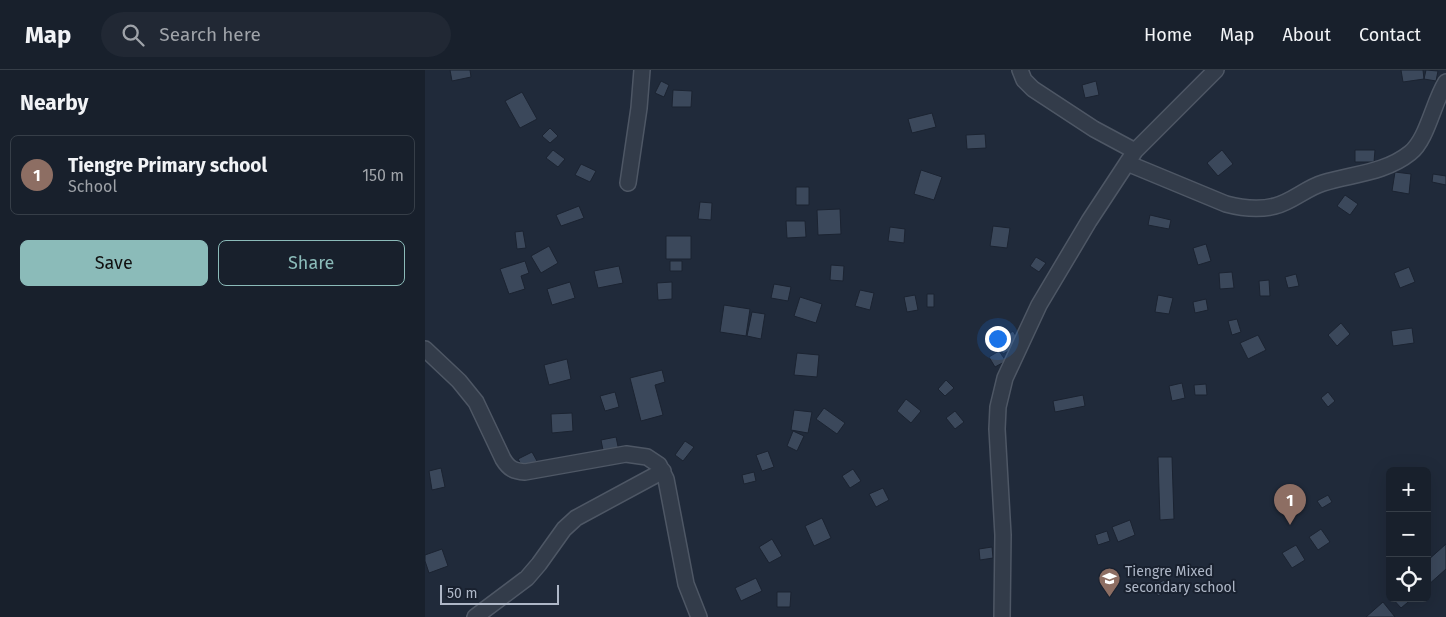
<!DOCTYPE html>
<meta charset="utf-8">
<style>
:root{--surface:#18202c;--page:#212834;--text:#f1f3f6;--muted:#9fa3a9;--line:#363e48;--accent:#8bbbb9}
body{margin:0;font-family:"Fira Sans",sans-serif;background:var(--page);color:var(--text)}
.controls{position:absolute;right:15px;bottom:15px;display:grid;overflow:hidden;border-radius:8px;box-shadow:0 5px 20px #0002}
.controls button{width:45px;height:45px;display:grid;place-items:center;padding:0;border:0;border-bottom:1px solid var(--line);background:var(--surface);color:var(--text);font:25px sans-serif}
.scale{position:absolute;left:15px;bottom:12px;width:119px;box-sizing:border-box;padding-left:5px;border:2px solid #aeb7c7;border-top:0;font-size:14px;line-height:18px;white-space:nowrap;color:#aeb7c7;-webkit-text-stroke:4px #19212f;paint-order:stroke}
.you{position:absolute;left:572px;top:268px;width:18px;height:18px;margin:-12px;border:4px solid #fff;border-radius:50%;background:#1a73e8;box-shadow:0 0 0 8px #1a73e833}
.badge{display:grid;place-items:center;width:32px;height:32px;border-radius:50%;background:var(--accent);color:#fff;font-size:16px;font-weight:700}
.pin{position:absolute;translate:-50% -41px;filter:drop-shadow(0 1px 2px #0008)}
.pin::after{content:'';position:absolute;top:26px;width:18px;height:15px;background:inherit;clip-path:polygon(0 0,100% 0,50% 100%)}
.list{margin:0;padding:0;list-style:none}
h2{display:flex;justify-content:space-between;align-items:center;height:65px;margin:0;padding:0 20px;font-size:21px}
h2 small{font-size:16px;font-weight:400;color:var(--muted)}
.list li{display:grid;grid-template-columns:32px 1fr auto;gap:15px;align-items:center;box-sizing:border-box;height:80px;margin:0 10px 10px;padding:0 10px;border:1px solid var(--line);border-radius:8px}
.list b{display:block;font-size:19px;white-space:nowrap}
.list p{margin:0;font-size:16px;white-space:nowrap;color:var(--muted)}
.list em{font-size:16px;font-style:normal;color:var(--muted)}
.actions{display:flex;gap:10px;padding:15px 20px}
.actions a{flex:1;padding:11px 0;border:1px solid var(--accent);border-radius:8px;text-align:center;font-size:18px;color:var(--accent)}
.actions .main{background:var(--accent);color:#111}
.icon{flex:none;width:28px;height:28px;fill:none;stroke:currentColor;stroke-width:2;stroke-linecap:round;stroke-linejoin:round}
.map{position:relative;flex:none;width:1021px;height:547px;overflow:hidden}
header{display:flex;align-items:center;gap:30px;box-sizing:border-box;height:70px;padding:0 25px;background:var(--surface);border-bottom:1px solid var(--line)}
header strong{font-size:24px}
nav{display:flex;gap:28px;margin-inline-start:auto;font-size:18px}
.search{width:350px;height:45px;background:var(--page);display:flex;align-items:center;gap:12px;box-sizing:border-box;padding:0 18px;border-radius:28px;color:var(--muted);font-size:19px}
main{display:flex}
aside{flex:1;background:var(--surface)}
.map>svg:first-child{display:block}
.building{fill:#3b485b;stroke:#1b2331}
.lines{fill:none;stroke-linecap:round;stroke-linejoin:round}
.minor-casing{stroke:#4e5765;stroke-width:18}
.minor{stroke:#333c4a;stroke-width:15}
.labels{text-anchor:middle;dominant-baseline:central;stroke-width:4;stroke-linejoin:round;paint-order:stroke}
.poi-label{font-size:14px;fill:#aeb7c7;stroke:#19212f;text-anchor:start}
</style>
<header>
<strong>Map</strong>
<div class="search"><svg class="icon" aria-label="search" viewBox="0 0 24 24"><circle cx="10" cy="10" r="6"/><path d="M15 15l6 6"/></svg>Search here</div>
<nav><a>Home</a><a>Map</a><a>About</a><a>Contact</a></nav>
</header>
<main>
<aside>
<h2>Nearby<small></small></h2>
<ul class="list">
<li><span class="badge" style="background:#8d6e63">1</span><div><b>Tiengre Primary school</b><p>School</p></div><em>150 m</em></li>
</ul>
<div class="actions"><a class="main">Save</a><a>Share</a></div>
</aside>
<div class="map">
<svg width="1021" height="547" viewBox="0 0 1021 547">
<rect width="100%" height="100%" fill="#202a3a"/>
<path class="building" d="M25,0H45L46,7L27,11Z
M976,0H998L999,9L978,12Z
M1001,0L1013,1L1011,11L999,9Z
M236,11L244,15L239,27L230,23Z
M671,11L674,25L660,28L657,15Z
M248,20L267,21L266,37H247Z
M97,22L112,49L95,58L80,31Z
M507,43L511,57L487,63L483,49Z
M125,58L133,66L125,73L117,66Z
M560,64L561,78L542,79L541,65Z
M128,80L140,89L133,97L121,88Z
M797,80L808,94L793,106L782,93Z
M930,80H950L949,92H930Z
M156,94L171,101L165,112L150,105Z
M496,100L517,107L509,130L489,124Z
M970,102L986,104L984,124L967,121Z
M1008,104L1021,106V115L1007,112Z
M371,117H384V135H371Z
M920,125L933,134L925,145L912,136Z
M275,132L287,133L286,150L273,149Z
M154,136L159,148L136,156L131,145Z
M415,139L416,164L393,165L392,140Z
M725,145L746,150L744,159L723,155Z
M361,151H380L381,167L362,168Z
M568,156L585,158L582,178L565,176Z
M465,157L480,159L479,173L463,171Z
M98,161L101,178L92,179L90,162Z
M241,166H266V189H241Z
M781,174L786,191L773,195L768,178Z
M124,176L133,193L116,203L106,186Z
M611,187L621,193L614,202L605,196Z
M100,191L104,203L96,206L100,219L84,224L75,199Z
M245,191H257V201H245Z
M406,195L419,196L418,211L405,210Z
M194,196L198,213L173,218L169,201Z
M984,197L990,212L975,218L969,203Z
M807,202L809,218L795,219L794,203Z
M871,204L874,216L863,218L860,207Z
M844,210L845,226H835L834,211Z
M145,212L150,228L127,235L122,219Z
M247,212V229L233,230L232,213Z
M349,214L366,217L363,231L346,228Z
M435,220L449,223L445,240L430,236Z
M502,224H509V237H502Z
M490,225L493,240L482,242L479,227Z
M733,225L748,228L744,244L730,242Z
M375,227L397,234L391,253L369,246Z
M781,229L783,240L770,243L768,232Z
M299,235L325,239L321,266L295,262Z
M327,242L340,244L336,269L322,266Z
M812,249L816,262L807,265L803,251Z
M916,253L925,264L912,276L903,265Z
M987,258L989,273L968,276L966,261Z
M588,261L596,274L578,284L571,272Z
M833,265L841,280L823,289L815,273Z
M574,281L581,291L570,297L564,287Z
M372,283L394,285L392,307L369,305Z
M142,289L146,309L124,315L119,295Z
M237,300L240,312L230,315L238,345L216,351L205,308Z
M521,310L529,318L520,326L513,319Z
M757,313L760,328L747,331L744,316Z
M781,314L782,325H770L769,315Z
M190,322L194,337L180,341L175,326Z
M903,322L910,331L903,337L896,328Z
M658,325L660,336L630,342L628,331Z
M481,329L496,341L486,353L472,341Z
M399,338L420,353L412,364L391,349Z
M369,340L387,342L383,363L366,360Z
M530,341L539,352L530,359L521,348Z
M147,343L148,361L127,363L126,344Z
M368,361L379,366L372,381L362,376Z
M191,367L194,381L179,385L176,370Z
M260,371L269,377L258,391L250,385Z
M343,381L349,397L337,401L331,385Z
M107,382L112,391L98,398L93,389Z
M733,387H747L749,449L735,450Z
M16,398L20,417L7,420L4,401Z
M428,399L436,411L425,418L417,406Z
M329,402L331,411L319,414L317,405Z
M458,418L464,430L451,437L444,424Z
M903,425L907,432L897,438L892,431Z
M397,448L406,468L389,476L380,456Z
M705,450L710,465L693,472L687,457Z
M896,459L905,472L893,480L884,467Z
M682,461L685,471L673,475L670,465Z
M347,469L357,486L344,493L334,477Z
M1021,474V499L1002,516V491Z
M871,475L880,490L867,498L857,483Z
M567,477L568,488L555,490L554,479Z
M17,479L23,496L4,503L0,491V485Z
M331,508L337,521L316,531L310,518Z
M739,510L744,519L733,526L728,517Z
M352,522H366L365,537H352Z
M967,528H988L976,538Z
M958,532L970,547H941Z"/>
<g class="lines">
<defs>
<path id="minor" d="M595,0L599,10L608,19L669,59L710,81
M702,93L801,134C816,138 835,140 850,136C867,132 881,118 898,113C927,104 960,103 985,83C1002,70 1008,33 1021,12
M203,113L214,38L217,0
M0,279L34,311L51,332L78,389C84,399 89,401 100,402L201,384L222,387L234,395L241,409L261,514L274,547
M50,547L102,508L114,494L139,459L151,448L238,401
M577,547L578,465L572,359L573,337L580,308L614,235L664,151L710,81L791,0"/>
</defs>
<use href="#minor" class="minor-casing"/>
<use href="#minor" class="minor"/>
</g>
<defs>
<symbol id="school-pin" viewBox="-11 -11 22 30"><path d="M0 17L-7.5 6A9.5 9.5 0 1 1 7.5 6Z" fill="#8d6e63" stroke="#19212f"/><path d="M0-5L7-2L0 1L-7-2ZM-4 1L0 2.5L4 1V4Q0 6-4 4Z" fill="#fff"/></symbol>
</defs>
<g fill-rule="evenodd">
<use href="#school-pin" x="672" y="496" width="25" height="34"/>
</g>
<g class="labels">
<g class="poi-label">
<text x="700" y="501">Tiengre Mixed<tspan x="700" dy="16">secondary school</tspan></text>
</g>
</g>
</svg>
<div class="controls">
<button>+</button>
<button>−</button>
<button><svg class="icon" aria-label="locate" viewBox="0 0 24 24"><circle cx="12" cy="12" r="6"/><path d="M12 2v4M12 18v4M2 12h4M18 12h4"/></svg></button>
</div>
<div class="scale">50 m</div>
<div class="you"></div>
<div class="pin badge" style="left:865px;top:455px;background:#8d6e63">1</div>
</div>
</main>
